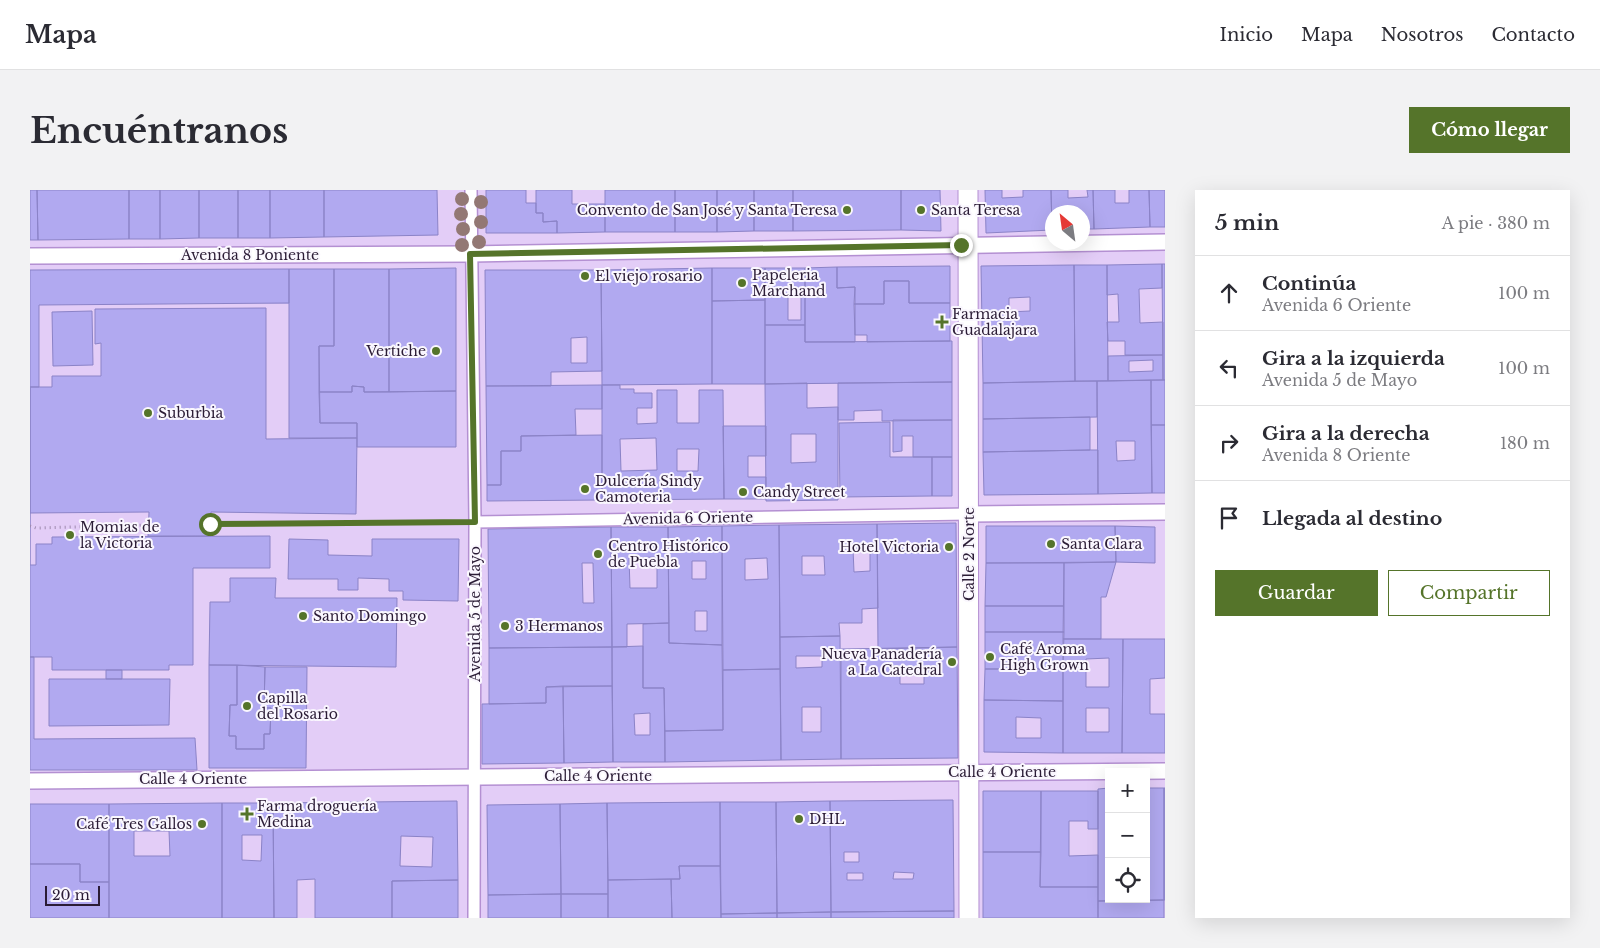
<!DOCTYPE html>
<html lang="es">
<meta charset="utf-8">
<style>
:root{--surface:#fff;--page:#f2f2f3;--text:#2b2b33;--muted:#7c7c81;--line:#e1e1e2;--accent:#55742a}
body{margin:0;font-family:"Libre Baskerville",serif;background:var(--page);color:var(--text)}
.controls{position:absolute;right:15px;bottom:15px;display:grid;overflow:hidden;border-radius:0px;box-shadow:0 5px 20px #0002}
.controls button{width:45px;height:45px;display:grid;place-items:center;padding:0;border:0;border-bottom:1px solid var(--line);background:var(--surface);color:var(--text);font:25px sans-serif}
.compass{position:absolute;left:1015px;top:15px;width:45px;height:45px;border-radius:50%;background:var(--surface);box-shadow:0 5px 20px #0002;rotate:331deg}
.scale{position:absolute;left:15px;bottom:12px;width:55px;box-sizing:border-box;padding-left:5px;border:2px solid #2b1c36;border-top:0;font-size:14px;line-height:18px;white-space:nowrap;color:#2b1c36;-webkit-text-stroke:4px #faf7fe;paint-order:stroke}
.stop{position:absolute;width:15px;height:15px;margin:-11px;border:4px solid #55742a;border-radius:50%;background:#fff}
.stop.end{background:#55742a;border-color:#fff;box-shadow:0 1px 5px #0008}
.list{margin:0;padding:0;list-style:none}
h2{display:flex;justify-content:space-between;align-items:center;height:65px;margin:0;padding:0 20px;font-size:21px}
h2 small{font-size:16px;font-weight:400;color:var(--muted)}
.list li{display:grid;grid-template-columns:32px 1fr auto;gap:15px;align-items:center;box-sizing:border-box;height:75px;padding:0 20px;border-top:1px solid var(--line)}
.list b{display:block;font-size:19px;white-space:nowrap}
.list p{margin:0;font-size:16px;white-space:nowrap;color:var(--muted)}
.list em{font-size:16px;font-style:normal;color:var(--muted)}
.actions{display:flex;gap:10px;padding:15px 20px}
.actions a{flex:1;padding:11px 0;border:1px solid var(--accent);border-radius:0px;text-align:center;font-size:18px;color:var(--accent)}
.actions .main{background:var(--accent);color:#fff}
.icon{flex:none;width:28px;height:28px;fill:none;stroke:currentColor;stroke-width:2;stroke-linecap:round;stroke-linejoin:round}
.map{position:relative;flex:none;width:1135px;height:728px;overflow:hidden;border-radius:0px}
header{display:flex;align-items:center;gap:30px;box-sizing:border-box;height:70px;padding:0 25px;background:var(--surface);border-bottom:1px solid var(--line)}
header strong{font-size:24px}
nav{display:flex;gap:28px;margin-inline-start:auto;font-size:18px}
.intro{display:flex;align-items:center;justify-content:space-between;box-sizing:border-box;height:120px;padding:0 30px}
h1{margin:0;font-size:35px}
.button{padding:12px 22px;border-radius:0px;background:var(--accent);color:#fff;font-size:18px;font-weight:700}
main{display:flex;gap:30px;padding:0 30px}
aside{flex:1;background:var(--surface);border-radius:0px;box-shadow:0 5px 20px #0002}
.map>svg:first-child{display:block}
.building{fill:#b1a9f0;stroke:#8b83c7;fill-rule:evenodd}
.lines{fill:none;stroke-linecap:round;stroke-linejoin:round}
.pedestrian-casing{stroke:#b490d2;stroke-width:14}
.minor-casing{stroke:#b490d2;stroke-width:18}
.tertiary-casing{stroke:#b490d2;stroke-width:21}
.path{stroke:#9d89ad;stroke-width:3;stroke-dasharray:1 4;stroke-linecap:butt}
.pedestrian{stroke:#fff;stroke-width:11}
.minor{stroke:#fff;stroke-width:15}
.tertiary{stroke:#fff;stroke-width:19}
.tree{fill:#937874}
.route{stroke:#55742a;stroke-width:6}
.poi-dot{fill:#55742a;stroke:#faf7fe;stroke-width:2}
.labels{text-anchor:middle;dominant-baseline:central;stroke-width:4;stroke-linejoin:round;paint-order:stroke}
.poi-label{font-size:14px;fill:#2b1c36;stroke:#faf7fe;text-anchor:start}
.street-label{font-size:14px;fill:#2b1c36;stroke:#faf7fe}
</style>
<header>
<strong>Mapa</strong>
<nav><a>Inicio</a><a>Mapa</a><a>Nosotros</a><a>Contacto</a></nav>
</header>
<div class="intro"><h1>Encuéntranos</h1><a class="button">Cómo llegar</a></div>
<main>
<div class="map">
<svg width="1135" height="728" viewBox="0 0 1135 728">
<rect width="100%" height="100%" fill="#e3cdf7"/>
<path class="building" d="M0,0H7L8,50H0Z
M7,0H99V49L8,50Z
M99,0H130V49H99Z
M130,0H169V48L130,49Z
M169,0H208V48H169Z
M208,0H240V48H208Z
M240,0H294V47L240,48Z
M294,0H407L408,45L294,47Z
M456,0H496V13H506V23H513V32L527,31V43H456Z
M506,0H542V14H575V42L527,43V31L513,32V23H506Z
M575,0H645V42H575Z
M645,0H687V42H645Z
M687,0H724V41L687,42Z
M724,0H763V41H724Z
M763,0H871V40L763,41Z
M871,0H910L911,41L871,40Z
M955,0H972V8L993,7V0H1021L1022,40L956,43Z
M1021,0H1038V8L1058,7L1057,0H1063L1064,39H1052V22H1022V40Z
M1063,0H1085V13H1099V0H1119L1120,37L1064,39Z
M1119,0H1135V37H1120Z
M1132,74V98L1109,99L1110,133L1133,132V165H1095V151H1078L1077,132H1089L1088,104L1077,105V75Z
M1132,74H1135V190H1133Z
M1044,75L1045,191L953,193L951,76ZM1000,107V121L979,122V108Z
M1044,75H1077L1078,191H1045Z
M920,76V113H879V91H854V114H824L825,97L807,98V77Z
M807,77V98L825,97V152H775V78Z
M426,78V201L359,202V79Z
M682,78H735V110L682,111Z
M682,78V194L572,195L571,80Z
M735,78H775V135H735ZM758,104H771V130H758Z
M259,79V113L9,115V197H0V375V80Z
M259,79H304V156H289L290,233H327V248H259Z
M304,79H359V202H334V197L322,196V202H289V156H304Z
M455,80H571L572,181L521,182V196H456ZM557,147V173H541V148Z
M854,91H879V113H920V151L837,152V145H825L824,114H854Z
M735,110V194H682V111Z
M236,118V249L327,248L326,324L181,322V346H118L119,322L0,323V197H22V186H71V153L65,154V119Z
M62,121L63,175L23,176L22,122Z
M735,135H775V152L922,151V192L735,194Z
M1133,165V190L1078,191V166ZM1123,170V181L1099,182V171Z
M1121,190L1122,303L1068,304L1067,191ZM1086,251H1105V270L1087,271Z
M1121,190H1135V235H1121Z
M1067,191V227L953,229V193Z
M922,192V230L852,231V220L824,221V230H808V193Z
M777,193V218L808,217V310L736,311L735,194ZM761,244H786V272L761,273Z
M572,195H590V199H604V203H622V218H607V234L627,233V200H647V233H669V200H693L694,309L572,310ZM626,248L627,280L591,281L590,249ZM647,259H669L668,281H647Z
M572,195V219H545L546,245L491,246V261H471V295H457L456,196Z
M322,196L334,197V202L426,201V257H327V233H290L289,202H322Z
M1060,227V260L953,262V229Z
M863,230H922V267H883V246H872V261L863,262Z
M860,232V267H902V306L810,307L809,233Z
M1121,235H1135V303H1122Z
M693,236H736V266H718V287H736V309H694Z
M572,245V310L457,311V295H471V261H491V246Z
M1060,260H1068V304L954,305L953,262Z
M902,267H922V306H902Z
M926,333L927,457L848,459L847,334Z
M847,334L848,418L832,419V433H809L810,446L750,447L749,335ZM823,359H840V381L824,382ZM772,366H794L795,385H772Z
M749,335L750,479L693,480L692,336ZM737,368L738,389L715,390V369Z
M692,336V455L639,453L638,337ZM662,371H676V389H662ZM665,421H677V441H665Z
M956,336H1085L1086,372L956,373Z
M1085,336L1125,337V373L1086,372Z
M581,337H638L639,433L597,434V457H582ZM627,367V398H600L599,368Z
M581,337L582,457L459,458L458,339ZM552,373H563L564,413H553Z
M240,346V378H163V475H139V480H22V467H0V375H6V354H22V347Z
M259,349L298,350V365L342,366V349H429L428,411L373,410V401H359V389L328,388V400H308V389H258Z
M1086,372L1076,407H1071V449H1033L1034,373Z
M956,373H1034V416H955Z
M200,388H246L245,408H367L366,477L179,475L180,412H200Z
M955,416H1034V442H955Z
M639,433V453L692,455L693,540L635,541L634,498H613V434Z
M955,442H1034L1033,479H955Z
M810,446L811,569L751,570L750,447ZM766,466H792V477L766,478ZM772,517H791V542H772Z
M1033,449H1093L1092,563H1033ZM1079,468V497H1056V469ZM1056,518H1079V542H1056Z
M1093,449H1135V488L1120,489V524H1135V563H1092Z
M613,456V498H634L635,572H583L582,457ZM620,523V545H605L604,524Z
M582,457V496L516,497V513L459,514V458Z
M927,457L928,568L811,569V459ZM894,477V494H870V478Z
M0,467H4V549L165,548L167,580H0Z
M179,475H207V515H200L199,546H206V559H234V544H240L241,518H234L235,477H277L276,578H179Z
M207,475L235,477L234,518H241L240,544H234V559H206V546H199L200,515H207Z
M750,479L751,570L635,572V541L693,540V480Z
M955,479H1033V511L954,510Z
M76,480H92V489H76Z
M19,489H140L139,535L19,536Z
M533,496L534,573L452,574V514L516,513V497Z
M533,496H582L583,572L534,573Z
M954,510L1033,511V563L954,562ZM986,527L1011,528V548H986Z
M1079,598V709H1116V598H1134V710L1068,711V599Z
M1134,598H1135V710H1134Z
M953,601H1011V662H953Z
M1011,601H1068V639H1058V631H1039V666L1068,665V697H1010Z
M923,610L924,721L801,722L800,611ZM814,662H829V672H814ZM864,682L884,683L883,689H863ZM817,683H833V690H817Z
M427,611L428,690L362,691V728H285V689L267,690V728H244L243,613ZM371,646L403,647L402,677L370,676Z
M800,611L801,722L747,723L746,612Z
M690,612V676H649L650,689L578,690L577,613Z
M690,612H746L747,723L691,724Z
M192,613H243L244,728H192ZM212,645H232L231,671L212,670Z
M192,613V728H79V614ZM104,641H139L140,666H104Z
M577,613L578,704H531L530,614Z
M0,614H79V692H50V674H0Z
M530,614L531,704L458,705L457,615Z
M953,662H1011L1010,697H1068V728H953Z
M0,674H50V692H79V728H0Z
M649,676H690L691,728H642L641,689H650Z
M641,689L642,728H578V690Z
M428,690V728H362V691Z
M531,704H578V728H531Z
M531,704V728H458V705Z
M1134,710V728H1068V711Z
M924,721V728H801V722Z
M801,722V728H747V723Z
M747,723V728H691V724Z"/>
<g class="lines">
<defs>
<path id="pedestrian" d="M441,0L445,332L444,728
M445,332L939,324"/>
<path id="minor" d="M0,66L441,64L1135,52
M939,324L1135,322
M0,591L1135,581"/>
<path id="tertiary" d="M938,0L939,728"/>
</defs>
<use href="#pedestrian" class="pedestrian-casing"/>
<use href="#minor" class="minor-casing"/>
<use href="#tertiary" class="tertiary-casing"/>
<path class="path" d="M180,334L432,332
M0,336L6,338L119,335"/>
<use href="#pedestrian" class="pedestrian"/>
<use href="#minor" class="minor"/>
<use href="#tertiary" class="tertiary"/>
</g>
<g class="tree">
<circle cx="432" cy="9" r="7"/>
<circle cx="451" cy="12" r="7"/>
<circle cx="431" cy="24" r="7"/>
<circle cx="451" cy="32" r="7"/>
<circle cx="433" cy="39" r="7"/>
<circle cx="449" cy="52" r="7"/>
<circle cx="432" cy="55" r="7"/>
</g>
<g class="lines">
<path class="route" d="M180,334L445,332L440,64L931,55"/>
</g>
<g class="poi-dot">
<circle cx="817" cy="20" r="5"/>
<circle cx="891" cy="20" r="5"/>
<circle cx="555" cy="86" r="5"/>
<circle cx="712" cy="93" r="5"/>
<path d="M909.5 124.5h5v5h5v5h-5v5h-5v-5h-5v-5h5z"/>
<circle cx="406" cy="161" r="5"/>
<circle cx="118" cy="223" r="5"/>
<circle cx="555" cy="299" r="5"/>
<circle cx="713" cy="302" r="5"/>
<circle cx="40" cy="345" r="5"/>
<circle cx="1021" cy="354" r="5"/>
<circle cx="919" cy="357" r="5"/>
<circle cx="568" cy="364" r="5"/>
<circle cx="273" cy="426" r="5"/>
<circle cx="475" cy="436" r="5"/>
<circle cx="960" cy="467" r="5"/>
<circle cx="922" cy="472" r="5"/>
<circle cx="217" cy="516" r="5"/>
<path d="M214.5 616.5h5v5h5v5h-5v5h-5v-5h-5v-5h5z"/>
<circle cx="769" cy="629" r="5"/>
<circle cx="172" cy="634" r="5"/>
</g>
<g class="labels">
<g class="poi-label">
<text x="807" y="20" text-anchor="end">Convento de San José y Santa Teresa</text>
<text x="901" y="20">Santa Teresa</text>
<text x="722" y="85">Papeleria<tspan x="722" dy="16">Marchand</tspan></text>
<text x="565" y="86">El viejo rosario</text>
<text x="922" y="124">Farmacia<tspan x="922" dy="16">Guadalajara</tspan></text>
<text x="396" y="161" text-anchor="end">Vertiche</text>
<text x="128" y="223">Suburbia</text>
<text x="565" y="291">Dulcería Sindy<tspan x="565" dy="16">Camoteria</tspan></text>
<text x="723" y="302">Candy Street</text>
<text x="50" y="337">Momias de<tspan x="50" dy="16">la Victoria</tspan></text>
<text x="1031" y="354">Santa Clara</text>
<text x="578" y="356">Centro Histórico<tspan x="578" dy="16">de Puebla</tspan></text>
<text x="909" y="357" text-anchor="end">Hotel Victoria</text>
<text x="283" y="426">Santo Domingo</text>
<text x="485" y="436">3 Hermanos</text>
<text x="970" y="459">Café Aroma<tspan x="970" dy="16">High Grown</tspan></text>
<text x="912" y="464" text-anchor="end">Nueva Panadería<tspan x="912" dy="16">a La Catedral</tspan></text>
<text x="227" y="508">Capilla<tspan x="227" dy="16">del Rosario</tspan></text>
<text x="227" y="616">Farma droguería<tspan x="227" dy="16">Medina</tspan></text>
<text x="779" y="629">DHL</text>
<text x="162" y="634" text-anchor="end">Café Tres Gallos</text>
</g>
<g class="street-label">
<text x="220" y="65">Avenida 8 Poniente</text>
<text transform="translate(658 328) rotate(-1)">Avenida 6 Oriente</text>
<text transform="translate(939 364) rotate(-90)">Calle 2 Norte</text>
<text transform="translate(445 424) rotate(-90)">Avenida 5 de Mayo</text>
<text x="972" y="582">Calle 4 Oriente</text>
<text x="568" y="586">Calle 4 Oriente</text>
<text x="163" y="589">Calle 4 Oriente</text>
</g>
</g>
</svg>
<div class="controls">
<button>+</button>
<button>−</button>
<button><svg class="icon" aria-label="locate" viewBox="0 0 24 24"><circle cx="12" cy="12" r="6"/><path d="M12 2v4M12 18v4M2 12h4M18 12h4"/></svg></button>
</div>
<svg class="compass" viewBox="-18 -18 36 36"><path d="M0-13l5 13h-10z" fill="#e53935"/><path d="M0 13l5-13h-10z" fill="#7c7c81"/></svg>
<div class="scale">20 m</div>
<div class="stop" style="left:180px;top:334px"></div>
<div class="stop end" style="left:931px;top:55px"></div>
</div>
<aside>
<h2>5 min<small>A pie · 380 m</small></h2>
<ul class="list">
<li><svg class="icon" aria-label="ahead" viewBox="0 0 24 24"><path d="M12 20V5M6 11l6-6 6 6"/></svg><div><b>Continúa</b><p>Avenida 6 Oriente</p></div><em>100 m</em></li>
<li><svg class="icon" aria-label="left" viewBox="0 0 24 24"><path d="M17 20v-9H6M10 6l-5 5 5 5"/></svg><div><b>Gira a la izquierda</b><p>Avenida 5 de Mayo</p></div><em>100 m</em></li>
<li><svg class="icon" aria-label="right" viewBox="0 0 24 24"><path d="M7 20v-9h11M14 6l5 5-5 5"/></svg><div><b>Gira a la derecha</b><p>Avenida 8 Oriente</p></div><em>180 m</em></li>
<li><svg class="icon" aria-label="arrive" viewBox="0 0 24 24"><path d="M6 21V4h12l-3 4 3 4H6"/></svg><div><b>Llegada al destino</b></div></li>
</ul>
<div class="actions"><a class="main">Guardar</a><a>Compartir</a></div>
</aside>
</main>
